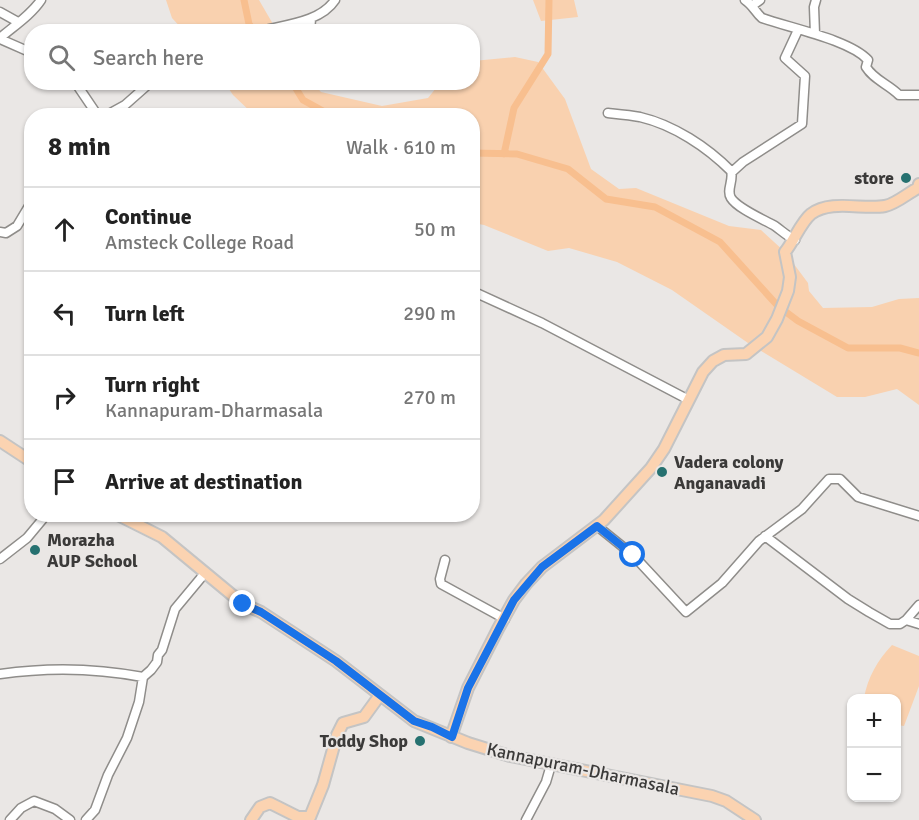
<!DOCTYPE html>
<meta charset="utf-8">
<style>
:root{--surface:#fff;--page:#f2f2f2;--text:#222;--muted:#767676;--line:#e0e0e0}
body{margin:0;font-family:Signika,sans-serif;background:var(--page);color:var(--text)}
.controls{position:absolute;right:18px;bottom:18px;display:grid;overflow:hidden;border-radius:12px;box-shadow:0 2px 4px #0004}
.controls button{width:54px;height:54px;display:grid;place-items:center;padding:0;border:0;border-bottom:2px solid var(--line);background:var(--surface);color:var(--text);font:30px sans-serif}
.stop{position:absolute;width:18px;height:18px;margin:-14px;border:4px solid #1a73e8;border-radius:50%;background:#fff}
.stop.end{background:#1a73e8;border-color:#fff;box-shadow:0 2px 6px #0008}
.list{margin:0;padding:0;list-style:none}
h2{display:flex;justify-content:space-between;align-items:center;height:78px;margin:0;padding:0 24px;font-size:26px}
h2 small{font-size:20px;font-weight:400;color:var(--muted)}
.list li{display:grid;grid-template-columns:39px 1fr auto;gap:18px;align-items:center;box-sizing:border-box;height:84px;padding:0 24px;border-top:2px solid var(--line)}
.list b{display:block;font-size:22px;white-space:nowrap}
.list p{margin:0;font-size:20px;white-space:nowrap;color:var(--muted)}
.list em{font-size:20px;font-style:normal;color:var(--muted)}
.icon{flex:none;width:33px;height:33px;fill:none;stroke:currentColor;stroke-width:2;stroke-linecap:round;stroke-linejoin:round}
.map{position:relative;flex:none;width:919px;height:820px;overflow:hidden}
.search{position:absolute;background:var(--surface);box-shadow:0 2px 4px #0004;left:24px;top:24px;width:456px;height:66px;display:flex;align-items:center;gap:15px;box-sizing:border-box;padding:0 21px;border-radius:24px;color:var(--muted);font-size:22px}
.panel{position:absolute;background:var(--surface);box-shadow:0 2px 4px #0004;left:24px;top:108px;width:456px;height:414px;border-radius:24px}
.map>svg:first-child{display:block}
.green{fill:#f9d1af}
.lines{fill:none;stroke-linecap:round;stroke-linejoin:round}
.canal{stroke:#f8bf8f;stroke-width:7}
.minor-casing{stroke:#8f8d8a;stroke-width:11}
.major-casing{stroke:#c4c4c4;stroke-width:14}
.minor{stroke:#fff;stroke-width:8}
.major{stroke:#fbd3b1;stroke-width:10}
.route{stroke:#1a73e8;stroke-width:8}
.poi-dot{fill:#267170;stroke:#eae7e5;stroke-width:2}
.labels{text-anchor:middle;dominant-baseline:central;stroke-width:4.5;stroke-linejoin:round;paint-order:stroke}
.poi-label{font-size:18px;font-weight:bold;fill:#3b3a39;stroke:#eae7e5;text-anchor:end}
.street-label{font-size:18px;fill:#3b3a39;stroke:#eae7e5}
</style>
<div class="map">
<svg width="919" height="820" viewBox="0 0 919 820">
<rect width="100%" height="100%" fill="#eae7e5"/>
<path class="green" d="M166,0H259L277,31H184L172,18Z
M533,0H574L578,17L541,21Z
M515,57L538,62L565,99L591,169L619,189L636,188L729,226L761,230L785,252L808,283L809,291L823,308L872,307L899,299L919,298V405L897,389L865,397H837L748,343L672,290L617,262L569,248L548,251L484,225L473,223L472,116L254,115L233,95L225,83H313L321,92L382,106L428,98L440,83L472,82L473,61Z
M892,645L919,656V686L904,726L897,725L896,698H864C868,677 877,661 892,645Z"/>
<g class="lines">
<path class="canal" d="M244,0L249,24L255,32
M292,82L303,100L332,116
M472,153L517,154L568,169L606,199L655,207L720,242L777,305
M504,154L514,108L548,54L549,0
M786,312L798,321L848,348H900L919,353"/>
<defs>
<path id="minor" d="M745,0C753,5 755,12 762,18C790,28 850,40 868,60L866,67C874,80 888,84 899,95H919
M753,5L760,0
M0,12L18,22
M257,32C282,25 320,23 335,0
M310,32L311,19
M815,34L814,7L816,0
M0,38C14,26 31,15 41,0
M0,39L32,53
M75,82L98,116
M608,113C618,114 630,115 640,117C674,125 707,147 731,171C734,180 726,190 731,198C738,209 765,220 775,226C782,231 787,236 795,240
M105,116L125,105L151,82
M732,172L743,162L802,124L805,76L785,58L798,30
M0,232L6,233L17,226L32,201
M472,291L542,323L689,400
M597,526L633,555L686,612L722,583L759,541L802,509L829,479H840L858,497L919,516
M765,536L848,599L869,612L890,624H900L906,620L919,624
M0,559L27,538L47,514
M445,560L440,579L441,584L505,619
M906,620L919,605
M0,674C48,667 96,668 143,677
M10,820L21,808L34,801L55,809L70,820
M86,820L95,810L108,775L127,738L139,702L143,677L151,670L157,662L158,655L162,650L175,609L205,573
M526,820L546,782L551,765"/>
<path id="major" d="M0,441L32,462
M116,514L162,537L243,604L261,612L336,661L414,721L468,743L510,756L712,796L726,801L755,820
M451,737L468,688L498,629L514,600L526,584L542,567L604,520L651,468L664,449L703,372L713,361L724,355L746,354L767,337L777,319L788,291L790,277L785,252C794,241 801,222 811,214C831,199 863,210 885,206C896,204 908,193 918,188L919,184
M251,820L260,807L270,803L298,817H310L323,785L337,735L343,723L364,717L380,695"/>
</defs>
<use href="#minor" class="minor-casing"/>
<use href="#major" class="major-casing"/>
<use href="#minor" class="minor"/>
<use href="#major" class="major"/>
</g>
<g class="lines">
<path class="route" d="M243,604L261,612L336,661L414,721L432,727L452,737L468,688L514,600L542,567L597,526L633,555"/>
</g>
<g class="poi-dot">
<circle cx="906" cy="178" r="6"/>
<circle cx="662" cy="472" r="6"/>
<circle cx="35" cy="550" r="6"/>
<circle cx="420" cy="741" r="6"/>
</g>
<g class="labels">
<g class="poi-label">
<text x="894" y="178">store</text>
<text x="674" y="462" text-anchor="start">Vadera colony<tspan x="674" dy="21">Anganavadi</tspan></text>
<text x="47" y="540" text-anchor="start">Morazha<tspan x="47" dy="21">AUP School</tspan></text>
<text x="408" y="741">Toddy Shop</text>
</g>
<g class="street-label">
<text transform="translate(583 769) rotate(12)">Kannapuram-Dharmasala</text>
</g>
</g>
</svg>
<div class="controls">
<button>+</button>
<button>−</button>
</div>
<div class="stop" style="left:633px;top:555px"></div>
<div class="stop end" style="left:243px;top:604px"></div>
<div class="search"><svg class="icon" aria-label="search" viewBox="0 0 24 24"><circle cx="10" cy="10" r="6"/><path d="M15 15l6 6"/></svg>Search here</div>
<section class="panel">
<h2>8 min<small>Walk · 610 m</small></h2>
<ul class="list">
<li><svg class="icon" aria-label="ahead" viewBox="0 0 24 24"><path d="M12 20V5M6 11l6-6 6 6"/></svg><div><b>Continue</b><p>Amsteck College Road</p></div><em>50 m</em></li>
<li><svg class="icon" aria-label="left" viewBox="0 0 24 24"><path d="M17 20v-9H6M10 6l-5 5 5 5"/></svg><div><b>Turn left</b></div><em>290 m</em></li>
<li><svg class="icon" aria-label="right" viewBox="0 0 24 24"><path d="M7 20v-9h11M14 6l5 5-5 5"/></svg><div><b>Turn right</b><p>Kannapuram-Dharmasala</p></div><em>270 m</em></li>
<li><svg class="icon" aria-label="arrive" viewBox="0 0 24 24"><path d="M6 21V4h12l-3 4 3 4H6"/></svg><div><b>Arrive at destination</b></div></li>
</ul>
</section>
</div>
